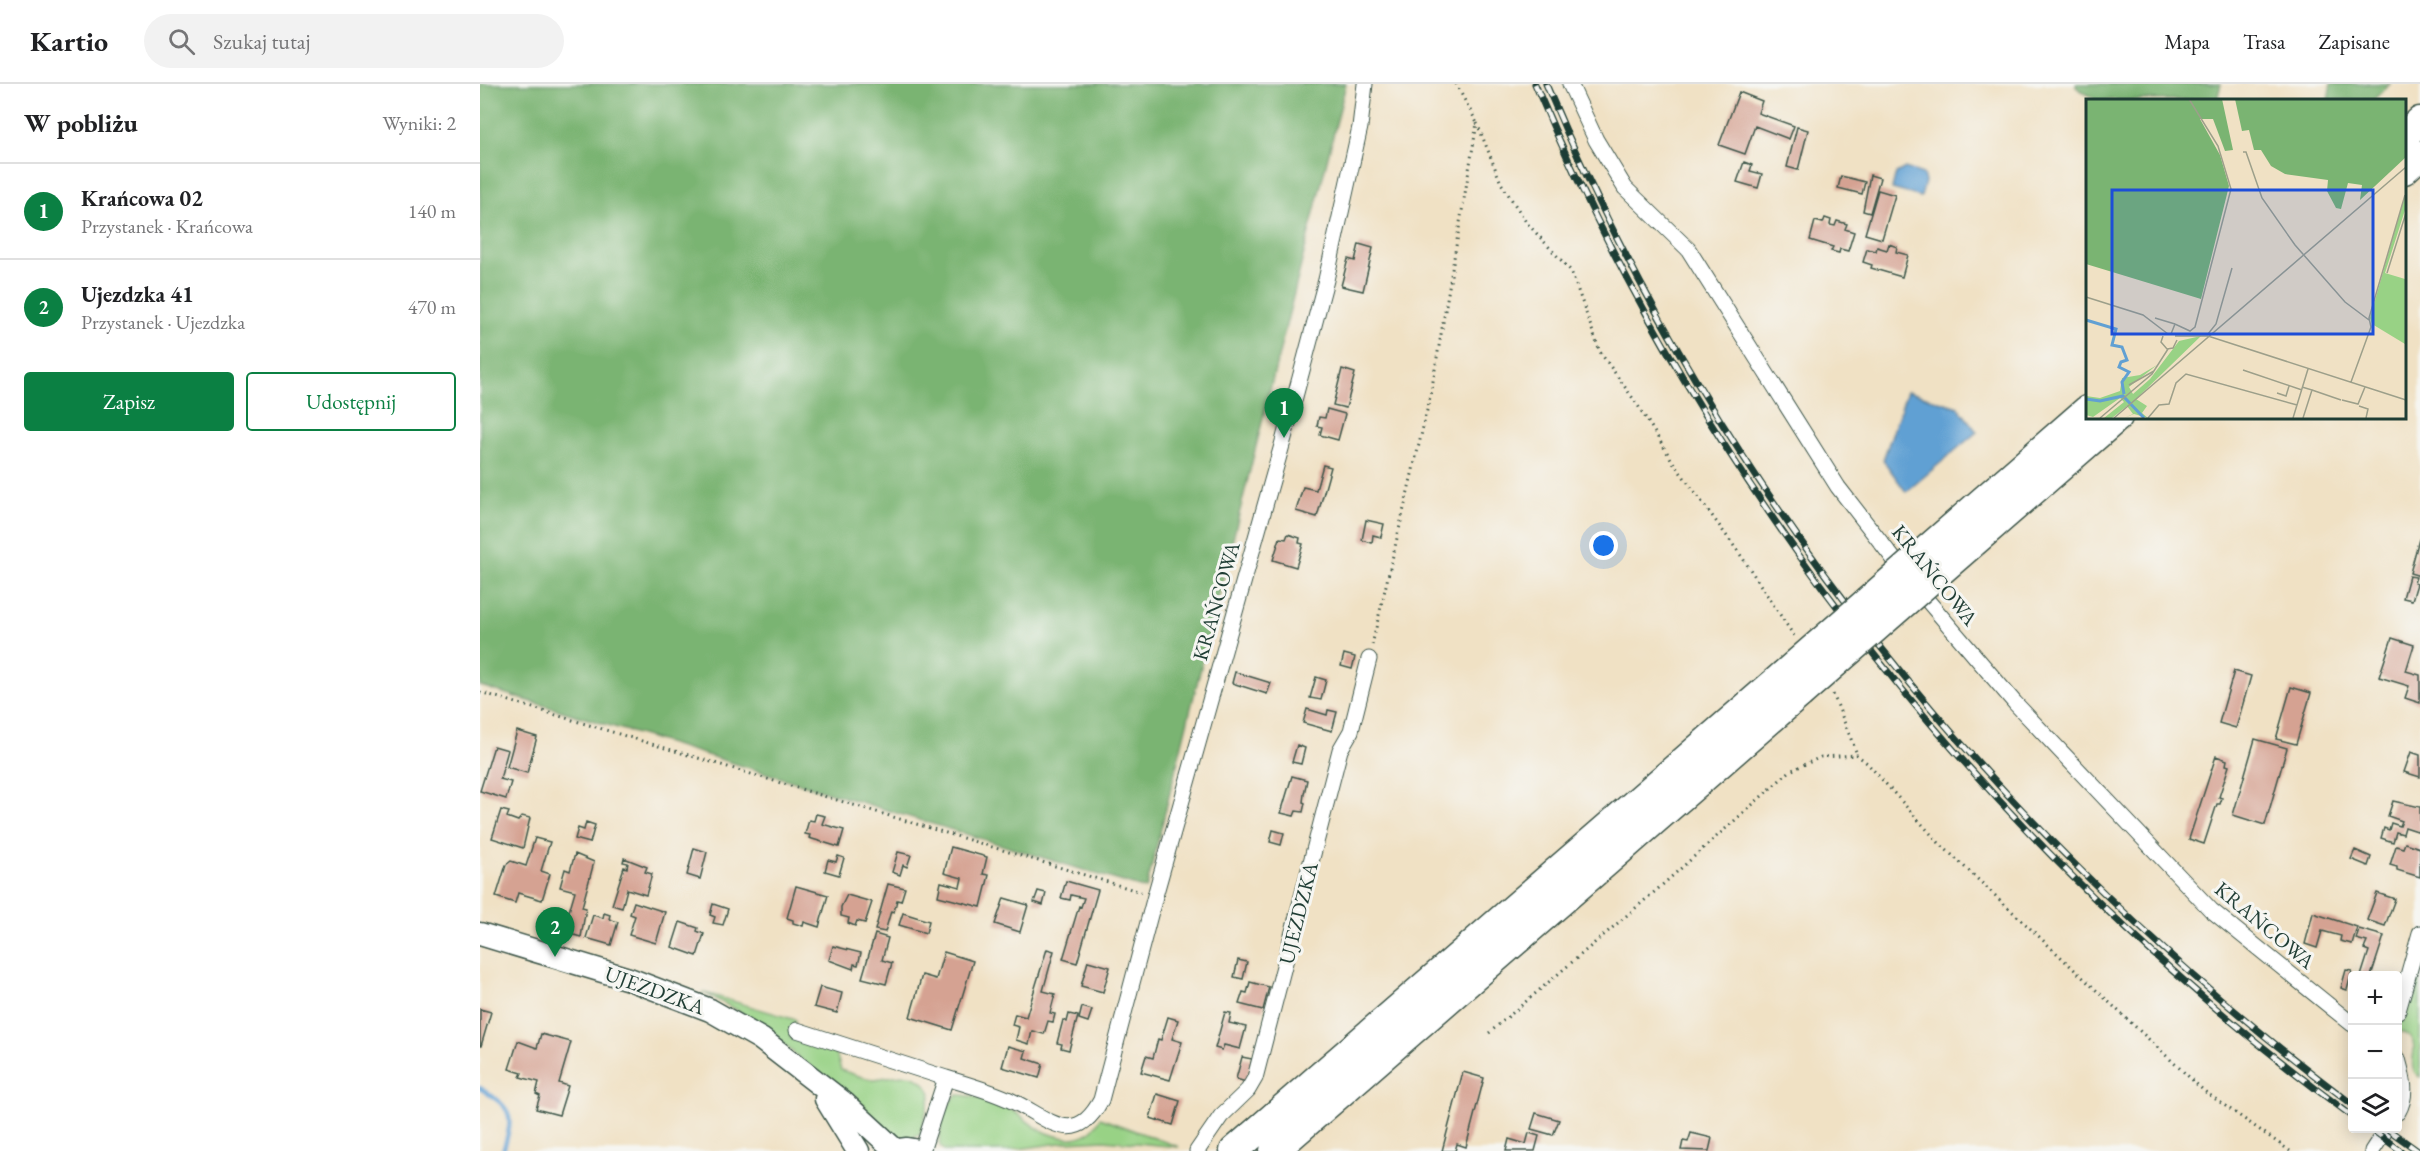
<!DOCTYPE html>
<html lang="pl">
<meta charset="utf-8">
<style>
:root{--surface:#fff;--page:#f2f2f2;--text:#202124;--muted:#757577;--line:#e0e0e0;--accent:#0b8043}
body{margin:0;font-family:"EB Garamond",serif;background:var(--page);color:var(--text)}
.controls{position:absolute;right:18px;bottom:18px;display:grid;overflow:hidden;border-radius:6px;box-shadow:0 3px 15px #0003}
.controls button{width:54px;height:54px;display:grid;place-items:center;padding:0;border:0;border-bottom:2px solid var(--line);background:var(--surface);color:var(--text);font:30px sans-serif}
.you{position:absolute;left:1124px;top:462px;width:21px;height:21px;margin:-15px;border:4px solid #fff;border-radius:50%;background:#1a73e8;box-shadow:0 0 0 9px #1a73e833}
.badge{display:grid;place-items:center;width:39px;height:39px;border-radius:50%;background:var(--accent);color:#fff;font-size:20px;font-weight:700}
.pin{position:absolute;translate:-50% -50px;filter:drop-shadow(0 2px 3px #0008)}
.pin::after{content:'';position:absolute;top:32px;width:21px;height:18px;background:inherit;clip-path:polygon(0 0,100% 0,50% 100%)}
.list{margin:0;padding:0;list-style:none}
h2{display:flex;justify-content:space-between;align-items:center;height:78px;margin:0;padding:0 24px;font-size:26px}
h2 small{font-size:20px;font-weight:400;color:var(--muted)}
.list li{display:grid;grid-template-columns:39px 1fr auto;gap:18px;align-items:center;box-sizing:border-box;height:96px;padding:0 24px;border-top:2px solid var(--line)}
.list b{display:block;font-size:22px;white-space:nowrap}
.list p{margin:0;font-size:20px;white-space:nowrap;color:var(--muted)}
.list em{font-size:20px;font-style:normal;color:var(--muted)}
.actions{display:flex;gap:12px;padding:18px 24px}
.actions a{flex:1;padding:14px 0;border:2px solid var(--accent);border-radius:6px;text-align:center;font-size:21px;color:var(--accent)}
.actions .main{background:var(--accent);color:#fff}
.icon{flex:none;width:33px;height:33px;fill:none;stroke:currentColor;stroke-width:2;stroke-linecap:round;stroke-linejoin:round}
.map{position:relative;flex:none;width:1940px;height:1067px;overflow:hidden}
header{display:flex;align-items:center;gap:36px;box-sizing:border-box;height:84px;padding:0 30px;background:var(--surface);border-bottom:2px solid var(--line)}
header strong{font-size:28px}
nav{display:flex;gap:33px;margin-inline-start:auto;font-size:21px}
.search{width:420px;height:54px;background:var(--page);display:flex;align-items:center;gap:15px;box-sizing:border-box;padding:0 21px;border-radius:33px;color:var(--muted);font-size:22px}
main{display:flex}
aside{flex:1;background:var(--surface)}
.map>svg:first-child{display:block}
.green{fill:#98d285;stroke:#5c885c;stroke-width:1.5}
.forest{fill:#7ab472;stroke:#4c7853;stroke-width:1.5}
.water{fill:#61a0d3;stroke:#406e84;stroke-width:1.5}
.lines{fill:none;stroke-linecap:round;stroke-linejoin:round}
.stream{stroke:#61a0d3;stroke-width:4.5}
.building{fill:#d5a292}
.street-casing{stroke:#3e564a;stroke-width:17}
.secondary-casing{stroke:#3e564a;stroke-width:25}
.highway-casing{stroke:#3e564a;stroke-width:31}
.path{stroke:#3e564a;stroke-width:3;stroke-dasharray:1.5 4.5;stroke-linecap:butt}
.street{stroke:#fff;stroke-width:15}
.secondary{stroke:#fff;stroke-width:22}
.highway{stroke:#fff;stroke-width:28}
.rail-casing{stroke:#1f3d34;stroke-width:7}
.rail{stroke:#f6f6f2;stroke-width:4.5;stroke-dasharray:14;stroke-linecap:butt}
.highway-bridge-casing{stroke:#3e564a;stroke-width:31;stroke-linecap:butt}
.highway-bridge{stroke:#fff;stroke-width:28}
.labels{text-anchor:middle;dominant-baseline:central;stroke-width:6;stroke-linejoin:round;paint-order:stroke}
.street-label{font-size:21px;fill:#1f3d34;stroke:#f6f6f2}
.inset-river{fill:none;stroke:#61a0d3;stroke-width:3}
.inset-road{fill:none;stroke:#9c9f8a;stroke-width:1.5}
.view{fill:#1d4ed8;fill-opacity:0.15;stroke:#1d4ed8;stroke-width:3}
.inset-edge{fill:none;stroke:#1f3d34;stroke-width:3}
</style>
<header>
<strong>Kartio</strong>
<div class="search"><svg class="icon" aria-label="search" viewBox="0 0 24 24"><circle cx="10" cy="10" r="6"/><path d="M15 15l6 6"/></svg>Szukaj tutaj</div>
<nav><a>Mapa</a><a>Trasa</a><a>Zapisane</a></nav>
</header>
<main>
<aside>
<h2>W pobliżu<small>Wyniki: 2</small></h2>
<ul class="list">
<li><span class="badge">1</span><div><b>Krańcowa 02</b><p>Przystanek · Krańcowa</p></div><em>140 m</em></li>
<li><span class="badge">2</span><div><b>Ujezdzka 41</b><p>Przystanek · Ujezdzka</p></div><em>470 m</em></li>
</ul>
<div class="actions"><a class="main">Zapisz</a><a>Udostępnij</a></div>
</aside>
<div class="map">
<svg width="1940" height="1067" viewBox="0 0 1940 1067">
<rect width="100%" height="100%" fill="#f6f6f2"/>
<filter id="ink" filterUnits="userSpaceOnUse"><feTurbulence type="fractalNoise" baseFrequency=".0167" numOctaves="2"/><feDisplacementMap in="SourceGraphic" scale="12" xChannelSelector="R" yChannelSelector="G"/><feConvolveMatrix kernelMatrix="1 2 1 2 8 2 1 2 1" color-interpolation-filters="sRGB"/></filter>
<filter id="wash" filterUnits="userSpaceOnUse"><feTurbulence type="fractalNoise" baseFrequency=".008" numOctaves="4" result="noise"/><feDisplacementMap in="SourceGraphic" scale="24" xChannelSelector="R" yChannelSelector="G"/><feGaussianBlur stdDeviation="1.35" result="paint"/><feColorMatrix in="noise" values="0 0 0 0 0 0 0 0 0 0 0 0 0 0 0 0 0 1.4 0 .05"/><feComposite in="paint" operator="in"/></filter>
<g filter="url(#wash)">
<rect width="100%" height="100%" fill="#f0e1c4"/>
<path class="green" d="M1940,869V993C1924,984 1940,967 1931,954C1928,951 1922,948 1918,946Z
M222,908L316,936L310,953L356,969L361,986C371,989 384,995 393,995C419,993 435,981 451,1009L440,1050L425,1057L406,1051L289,947L257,926Z
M477,1011C496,1011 515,1018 532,1026C541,1031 549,1040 559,1045C582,1057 608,1060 620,1034L699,1063L624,1056L587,1058L525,1067H465L460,1062C459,1044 464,1022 477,1011Z"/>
<path class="forest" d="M0,0H866L666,805L0,602Z
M1596,0H1741L1737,16H1616L1596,3Z
M1851,0H1910L1893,16H1848Z"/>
<path class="water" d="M1425,84L1443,90L1445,98L1441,113L1412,105L1416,89Z
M1427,307L1478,323L1497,348L1426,408L1403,376Z"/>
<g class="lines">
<path class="stream" d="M0,1004C32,1025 35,1029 23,1067"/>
</g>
<g id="blocks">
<path class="building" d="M1259,8L1282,17L1278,29L1314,42L1309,55L1275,42L1265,70L1239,61Z
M1317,43L1328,46L1318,86L1307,83Z
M1264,78L1272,81L1270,87L1282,90L1278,104L1257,98Z
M1390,91L1400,94L1390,129L1383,127Z
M1361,92L1385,98L1382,110L1358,104Z
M1398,106L1415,111L1402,155L1385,150Z
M1345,134L1351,136L1350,141L1355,142L1357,137L1367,140L1365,145L1374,148L1368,167L1360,165L1359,169L1351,167L1353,163L1330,156L1335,137L1343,139Z
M879,160L893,164L883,207L861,202L868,175L875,177Z
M1409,160L1417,163L1416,168L1428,171L1422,193L1391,184L1392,181L1383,178L1387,165L1396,167L1397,163L1407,166Z
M862,285L875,289L866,324L853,321Z
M847,325L865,330L858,356L840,351L842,343L837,342L839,333L845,334Z
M843,381L851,383L837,433L816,427L823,403L836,406Z
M886,436L904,440L901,453L893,451L892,459L882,456Z
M808,450L820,454L819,459L823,460L816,483L793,476L800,454L806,455Z
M1939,455H1940V492L1930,489Z
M1929,492L1936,493L1934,499L1937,500L1932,516L1923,514Z
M1912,554L1934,561L1926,587L1940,591V619L1925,614L1929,602L1899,593Z
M864,570L875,573L872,585L861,582Z
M1754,587L1771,592L1756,644L1739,639Z
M755,588L791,599L787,610L752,599Z
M836,593L846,596L841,616L830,614Z
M1811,603L1831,609L1816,660L1796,655Z
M827,625L847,631L848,626L857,628L852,647L823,639Z
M37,647L57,653L47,689L27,683Z
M1775,655L1807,664L1785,741L1753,731Z
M817,661L825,664L821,680L812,678Z
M14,662L28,666L20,695L31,698L26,715L0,707Z
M1931,668L1940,671V693L1924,688Z
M1736,672L1747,676L1746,681L1749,682L1739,713L1742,714L1740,720H1737L1724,760L1709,755Z
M812,692L827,696L824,710L823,718L825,719L823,728L816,727L814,732L801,729Z
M1913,717L1940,723V748L1925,743L1923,750L1916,748L1913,758L1901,754L1904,744L1909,746L1911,739L1920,742L1922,737L1908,732Z
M21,726L29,728L27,733L38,737L42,732L50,734L43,764L12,754Z
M336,730L345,732L342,740L364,746L359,763L329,754L330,751L325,750L329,736L334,737Z
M106,738L115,741L110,759L95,755L98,744L104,746Z
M793,746L804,749L801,761L790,758Z
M55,754L70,758L61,787L70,790L62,816L38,809L35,819L16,813L26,781L31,777L46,782Z
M1925,759L1940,764V793L1917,786V783L1910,781L1916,762L1923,764Z
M471,763L507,773L503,790L509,791L501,823L458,812L461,798L480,803L482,794L464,789Z
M214,764L227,768L220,795L207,791Z
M1875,766L1891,773L1888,782L1871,775Z
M418,768L431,771L427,783L423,781L420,791L412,788Z
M95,770L114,778L102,823L106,824L101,853L83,848L95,807L80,803L85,785L90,787Z
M358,772L364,774L359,791L345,787L348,776L356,778Z
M144,774L167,783L165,788L172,790L166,811L147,805L142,824L132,821L144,783L147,784L148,779L143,778Z
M586,797L618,806L597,879L583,875L599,822L601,823L604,814L591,811L590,816L581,814Z
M408,800L425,804L421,817L417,816L414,828L411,827L405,848L395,846Z
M316,802L348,811L339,843L324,838L323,842L313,839V836L307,834Z
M558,807L566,809L563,821L554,818Z
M1897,809L1915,815L1905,842L1887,836Z
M367,811L392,818L385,839L377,837L375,842L368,839L369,834L361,832V823Z
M524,814L548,821L540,848L515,840Z
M154,818L185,828L176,859L149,851L155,832L150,830Z
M233,820L248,825L243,841L233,839L235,833L230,831Z
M124,829L130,831L129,835L138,838L131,861L106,854L113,831L123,834Z
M423,829L449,837L446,849L419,841Z
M1833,829L1877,843L1872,860L1860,857L1861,852L1842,847L1837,864L1825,860Z
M200,838L218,844L217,847L224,850L217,872L192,863Z
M1879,845L1904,852L1891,892H1881L1889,867L1884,865L1887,858L1876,855Z
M395,850L408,854L402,876L412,879L406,900L382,894Z
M353,862L381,869L378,881L374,880L373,885L349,876Z
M567,865L574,867L563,907L575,910L570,929L575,930L573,938L568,937L564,950L552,947L549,960L536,956L539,943L532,941L535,930L546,933Z
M464,868L493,877L472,946L430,933L442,891L456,895Z
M758,876L767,878L763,895L754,893Z
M608,877L630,883L623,908L601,902Z
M1866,886L1872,887L1867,906L1861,904Z
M770,898L789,903L783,926L759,920L763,908L767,909Z
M340,903L362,909L357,929L334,923Z
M602,923L612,926L608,938L599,935Z
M0,925L11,928L1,962H0Z
M745,928L751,929L749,939L766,943L760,965L744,961L742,966L735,964Z
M589,930L598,932L589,966L581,964L582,960L577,959L583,936L587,938Z
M688,933L698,936L692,955L702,958L690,996L661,988L666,972L673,974L678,955L681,956Z
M61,950L91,958L79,999L88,1002L79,1031L56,1025L60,1012L56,1010L59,998L40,993L42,989L29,985L38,957L57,964Z
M528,962L546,967L544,974L563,980L559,994L522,983Z
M762,973L772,975L766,998L756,995Z
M983,988L1004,994L986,1063L977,1060L975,1067H962Z
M677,1010L700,1017L693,1041L670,1034Z
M1056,1029L1079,1036L1073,1051L1051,1045Z
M1049,1049L1059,1052L1055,1067H1026L1029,1055L1046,1060Z
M1211,1049L1232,1054L1229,1067L1201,1066L1203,1057L1208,1058Z"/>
</g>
</g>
<g filter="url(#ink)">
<use href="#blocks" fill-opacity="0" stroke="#3e564a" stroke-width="1.5"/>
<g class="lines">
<defs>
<path id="street" d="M1090,0L1116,56L1145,104L1208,165L1358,403L1430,496L1535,619L1731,826L1872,940
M1918,927L1940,849
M317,946L466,994
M1918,975C1923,993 1928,1011 1918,1028
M442,1067L466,994C489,1001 511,1007 532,1017C566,1032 594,1067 621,1016L675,812L804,354L846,196L880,43L885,0
M717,1067L741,1032L768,1006L775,994L860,666L871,647L889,575
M1892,1067L1907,1044"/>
<path id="secondary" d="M0,850L149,895L230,926L281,955L365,1020L415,1066
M346,1015L378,1067
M412,1067L427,1065L439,1067"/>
<path id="highway" d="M1924,52L1940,37
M1924,86L1940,71
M1437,474L1607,326
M1454,493L1638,333
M754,1067L1303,591
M794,1067L1320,610"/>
</defs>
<use href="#street" class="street-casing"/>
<use href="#secondary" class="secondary-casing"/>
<use href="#highway" class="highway-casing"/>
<path class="path" d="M997,39L1021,99L1046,138L1091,187L1120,268L1157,320L1193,378L1262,473L1314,552
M892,561L951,309L997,39L976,0
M0,608L661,808
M1353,610L1377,670
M1009,949L1179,804L1310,687L1341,673L1377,671L1387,679L1459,759L1724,1007L1810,1067"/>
<use href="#street" class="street"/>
<use href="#secondary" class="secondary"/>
<use href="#highway" class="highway"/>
<defs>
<path id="rail" d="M1055,0C1226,408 1516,770 1872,1032
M1066,0C1235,405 1522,758 1872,1020
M1890,1044L1921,1067
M1906,1044L1938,1067"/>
</defs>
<use href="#rail" class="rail-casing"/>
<use href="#rail" class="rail"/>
<defs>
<path id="highway-bridge" d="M1303,591L1437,474
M1320,610L1454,493"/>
</defs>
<use href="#highway-bridge" class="highway-bridge-casing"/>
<use href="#highway-bridge" class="highway-bridge"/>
</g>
</g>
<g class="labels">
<g class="street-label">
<text transform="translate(1455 491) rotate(51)">KRAŃCOWA</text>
<text transform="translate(736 517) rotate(-74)">KRAŃCOWA</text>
<text transform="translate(818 829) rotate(-76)">UJEZDZKA</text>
<text transform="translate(1785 841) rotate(40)">KRAŃCOWA</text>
<text transform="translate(175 906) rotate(20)">UJEZDZKA</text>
</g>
</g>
<g transform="translate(1606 15)">
<rect width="320" height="320" fill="#f0e1c4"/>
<path d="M319,96V111L299,174L319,180V245L286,225L284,219ZM115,237L50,300L61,307L56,314L62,319L48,315L38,319L47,315L41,307L26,319H18L38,303L34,299L7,318L0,316V297L14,299L34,292L36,279L54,276L71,266L43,288L47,295L64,280L93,242Z" fill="#98d285"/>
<path d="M0,0H136L147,51L139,52L127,20H114L134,56L143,87L115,200L0,165ZM149,0H319V59L274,101L276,86L262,84L255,110L250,109L241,92L242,81L199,75L185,67L175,51H168L163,31L156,32Z" fill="#7ab472"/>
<path class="inset-river" d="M0,221L30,230L26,246L36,248L41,261L35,263L33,268L43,273L36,283L38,295M0,300L14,302L37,297L58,319"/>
<path class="inset-road" d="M157,53H160L176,99L209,146L259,203L283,221M301,174L320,114M0,198L57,216L82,235M69,219L89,225M85,235L89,225L104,232L109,228L145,90L132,47L103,0M122,235L130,225L146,169M77,237L75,243L81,250L87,249L91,241M89,237H122L320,301M157,271L216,291M265,283L285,228L283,219L319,96M43,286L68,272M216,288L226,291L217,319M226,291L255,301M191,294L200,297L203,287M256,301L272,305L279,288M273,307L282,310L280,319M14,319L66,275L82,250M28,319L320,68M62,319L73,306L83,305L90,284L100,275L211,306M207,319L222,270"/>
<path class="view" d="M26,91H287V235H26Z"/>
<rect width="320" height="320" class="inset-edge"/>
</g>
</svg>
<div class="controls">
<button>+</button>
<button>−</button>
<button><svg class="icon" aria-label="layers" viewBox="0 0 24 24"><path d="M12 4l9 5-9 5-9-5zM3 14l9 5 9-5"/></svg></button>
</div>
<div class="you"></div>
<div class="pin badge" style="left:804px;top:354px">1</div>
<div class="pin badge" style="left:75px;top:873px">2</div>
</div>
</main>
